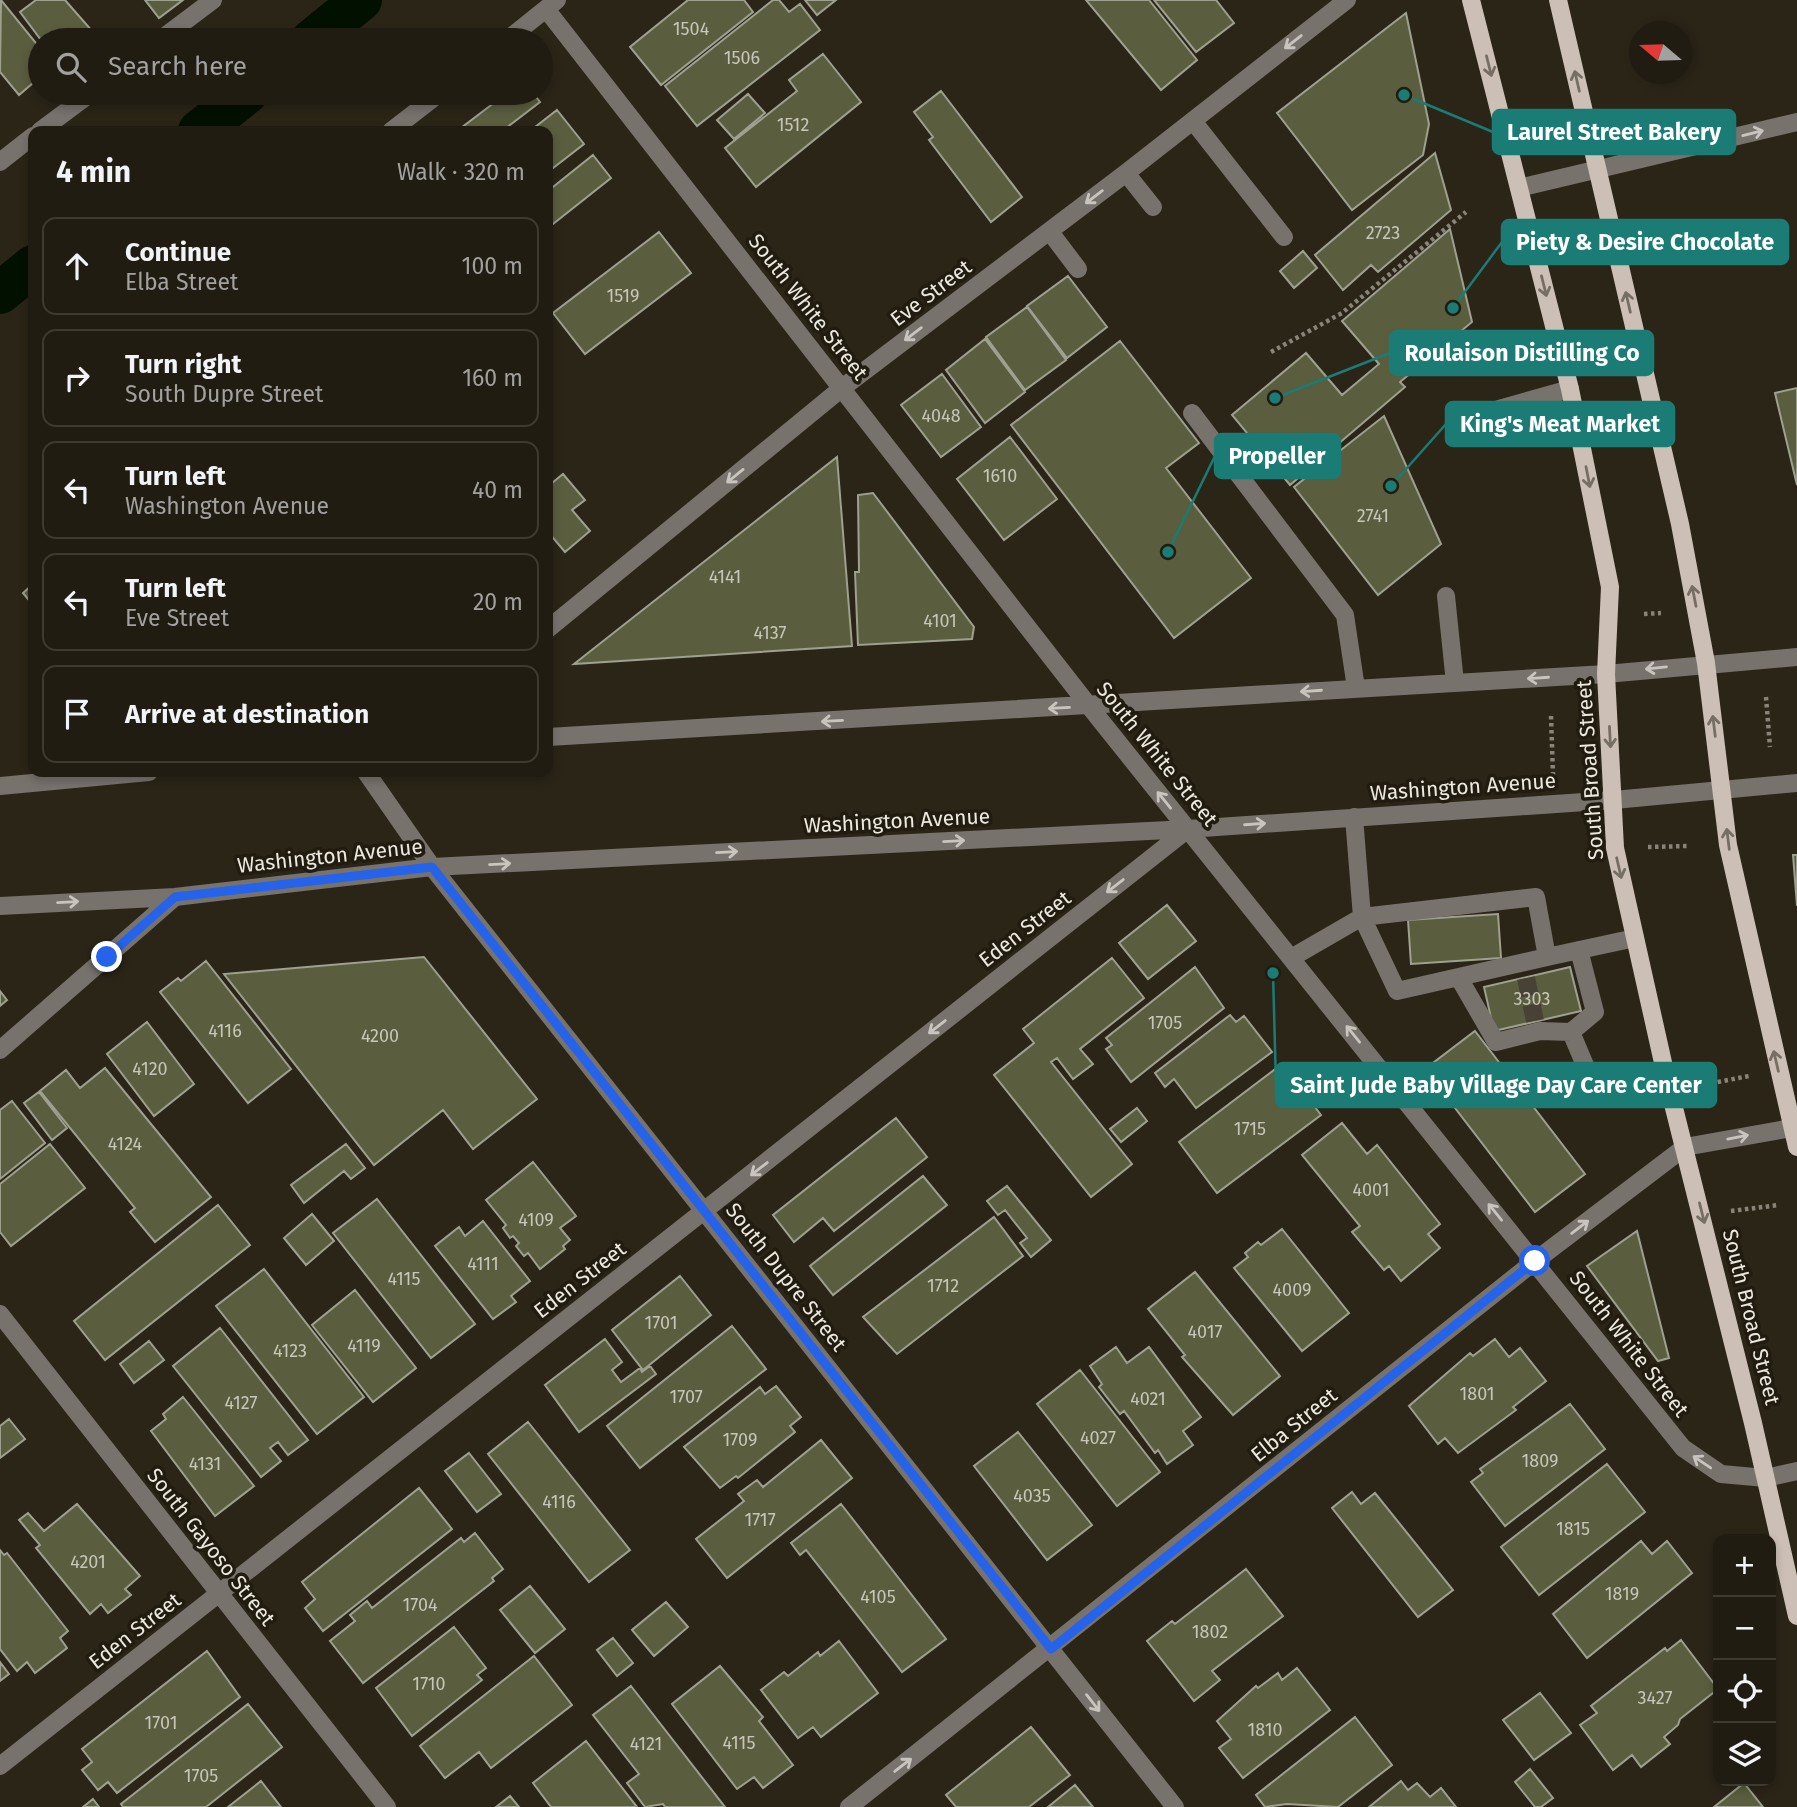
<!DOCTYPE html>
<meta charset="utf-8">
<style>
:root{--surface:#201c12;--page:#2d2920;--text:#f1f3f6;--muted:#a2a19f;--line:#3d3a32}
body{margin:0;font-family:"Fira Sans",sans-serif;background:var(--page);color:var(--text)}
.controls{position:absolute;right:21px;bottom:21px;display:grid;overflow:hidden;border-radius:14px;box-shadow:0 4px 10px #0003}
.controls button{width:63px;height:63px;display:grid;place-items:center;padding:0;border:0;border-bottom:2px solid var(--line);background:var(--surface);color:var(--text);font:35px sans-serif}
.compass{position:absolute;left:1629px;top:21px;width:63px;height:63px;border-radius:50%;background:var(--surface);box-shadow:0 4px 10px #0003;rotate:289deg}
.stop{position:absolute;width:21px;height:21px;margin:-16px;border:5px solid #2563eb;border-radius:50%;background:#fff}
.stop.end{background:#2563eb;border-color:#fff;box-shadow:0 2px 7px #0008}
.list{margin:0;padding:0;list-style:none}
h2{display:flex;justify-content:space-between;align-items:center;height:91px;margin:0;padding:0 28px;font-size:30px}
h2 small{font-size:23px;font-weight:400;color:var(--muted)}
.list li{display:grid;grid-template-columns:46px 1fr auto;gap:21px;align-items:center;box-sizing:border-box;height:98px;margin:0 14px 14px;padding:0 14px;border:2px solid var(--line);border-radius:14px}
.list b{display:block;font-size:26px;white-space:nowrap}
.list p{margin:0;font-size:23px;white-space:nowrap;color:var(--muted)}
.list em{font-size:23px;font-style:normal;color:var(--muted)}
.icon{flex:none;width:38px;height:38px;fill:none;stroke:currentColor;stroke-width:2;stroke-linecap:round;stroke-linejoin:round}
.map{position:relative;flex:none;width:1797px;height:1807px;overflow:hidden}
.search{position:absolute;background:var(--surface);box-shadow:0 4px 10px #0003;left:28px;top:28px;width:525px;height:77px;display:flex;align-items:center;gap:18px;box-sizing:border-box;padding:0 24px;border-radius:38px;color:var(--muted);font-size:26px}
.panel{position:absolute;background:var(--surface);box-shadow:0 4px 10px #0003;left:28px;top:126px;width:525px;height:651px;border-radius:14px}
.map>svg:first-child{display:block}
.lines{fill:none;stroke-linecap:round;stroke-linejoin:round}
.canal{stroke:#021000;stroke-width:42}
.building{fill:#5a5d3e;stroke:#9ea090;stroke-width:2}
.minor-tunnel{stroke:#484236;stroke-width:18;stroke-dasharray:18 9;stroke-linecap:butt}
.path{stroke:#888479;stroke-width:4.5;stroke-dasharray:3.5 3.5;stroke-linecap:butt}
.minor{stroke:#78726d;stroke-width:18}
.major{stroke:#ccbfb5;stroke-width:18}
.oneway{stroke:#c9c5be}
.oneway2{stroke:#766e62}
.route{stroke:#2563eb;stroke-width:9}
.labels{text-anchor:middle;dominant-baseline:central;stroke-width:7;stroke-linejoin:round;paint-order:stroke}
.number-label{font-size:18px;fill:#c8c6b8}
.street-label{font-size:21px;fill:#ece9e0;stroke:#211c0f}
.leader{fill:none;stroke:#1a7c74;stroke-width:2.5}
.callout-dot{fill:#1a7c74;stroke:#211c0f;stroke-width:2.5}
.callout{fill:#1a7c74;stroke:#1a7c74;stroke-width:2.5}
.callout-label{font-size:23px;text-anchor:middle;font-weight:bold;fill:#fff}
</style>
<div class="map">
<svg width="1797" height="1807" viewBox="0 0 1797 1807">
<rect width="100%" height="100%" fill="#2b2518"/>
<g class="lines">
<path class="canal" d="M312,40L361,0
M199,131L247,93
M0,293L33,266"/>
</g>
<path class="building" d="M1,0L40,48V77L19,95L0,72Z
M36,0H65L100,40H41L20,12Z
M145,0H183L159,18Z
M688,0H744L753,12L661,85L630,47Z
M773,0H779L789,12L800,4L820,30L697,126L665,86Z
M805,0H836L817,15Z
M1086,0H1149L1197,60L1161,90Z
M1154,0H1216L1234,23L1196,52Z
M1406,13L1429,124L1423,155L1352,210L1277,113Z
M823,54L861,102L756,187L725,148L797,91L789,80Z
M941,91L1022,197L991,222L929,140L933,137L914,112Z
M507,93H533L540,102L502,131H457Z
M748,94L765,113L734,139L717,120Z
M557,110L584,144L548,172V131H530Z
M1435,153L1451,210L1378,272L1371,265L1343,290L1315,255Z
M593,155L611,178L548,228V191Z
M1450,229L1472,322L1400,382L1405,387L1290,485L1232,415L1306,353L1342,395L1379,364L1342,321Z
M659,232L691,273L585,354L553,313Z
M1303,251L1317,268L1294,288L1280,271Z
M1068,276L1107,327L1067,358L1027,306Z
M1027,307L1066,360L1025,390L986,337Z
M985,339L1025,392L985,423L946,370Z
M1120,341L1199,443L1166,468L1251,578L1174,638L1011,425Z
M942,374L981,427L941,457L901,405Z
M1797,388V485L1775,393Z
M1384,416L1441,544L1378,595L1294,487Z
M1010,437L1057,499L1004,540L957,479Z
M837,457L852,646L574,664Z
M563,474L585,500L572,510L590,531L565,552L548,532V477L552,483Z
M873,493L974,627L972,639L858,645L855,572H859L858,495Z
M33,584V605L23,593Z
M1793,855H1797V906Z
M1167,905L1196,941L1148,979L1119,943Z
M1498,914L1501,958L1411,964L1408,920Z
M424,957L537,1099L473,1149L443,1110L374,1165L224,974Z
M1112,958L1144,998L1080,1049L1093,1064L1073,1079L1057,1058L1051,1062L1132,1164L1091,1197L994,1075L1034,1043L1023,1029Z
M206,961L291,1069L248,1103L160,992L178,978L181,981Z
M1195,967L1224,1008L1131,1082L1106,1049L1112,1045L1106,1038Z
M1570,967L1581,1011L1494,1031L1484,987Z
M0,991L7,1000L0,1006Z
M1230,1015L1236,1022L1244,1016L1272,1052L1196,1108L1174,1079L1165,1087L1155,1073Z
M147,1022L194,1084L154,1116L107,1054Z
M1475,1031L1585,1174L1535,1212L1425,1069Z
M1282,1064L1321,1115L1217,1193L1179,1142Z
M105,1068L211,1197L155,1242L130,1212L135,1208L40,1091L66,1070L80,1088Z
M39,1092L67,1128L52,1140L24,1103Z
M12,1101L45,1143L0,1179V1110Z
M1137,1108L1147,1121L1121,1142L1110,1129Z
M896,1118L927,1157L834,1231L823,1218L794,1242L773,1215Z
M1342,1123L1367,1154L1377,1145L1440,1224L1428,1234L1440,1248L1401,1281L1389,1266L1384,1270L1352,1232L1360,1226L1302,1155Z
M50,1144L85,1188L11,1246L0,1232V1184Z
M346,1144L365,1168L351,1179L344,1171L304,1203L291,1185Z
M533,1162L576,1216L560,1228L570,1240L563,1246L565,1249L540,1269L528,1253L524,1256L516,1246L519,1243L513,1236L510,1238L503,1228L506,1225L486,1200Z
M923,1176L947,1205L833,1295L810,1266Z
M1007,1186L1051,1240L1031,1257L1020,1243L1027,1238L1005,1210L998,1215L987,1201Z
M377,1199L475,1324L431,1358L333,1233Z
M218,1205L250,1245L105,1360L74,1321Z
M312,1214L334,1241L306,1265L284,1238Z
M994,1217L1023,1256L897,1354L863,1317Z
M483,1221L530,1281L511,1296L516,1302L493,1319L435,1246L459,1227L465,1236Z
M1282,1229L1349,1313L1302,1351L1234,1268L1248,1257L1245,1253L1258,1242L1261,1245Z
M1637,1231L1669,1358L1658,1361L1587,1266Z
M264,1269L364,1397L317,1434L216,1306Z
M1195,1272L1280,1376L1233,1415L1182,1357L1185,1355L1148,1309Z
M680,1276L711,1315L643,1370L612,1330Z
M355,1290L416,1368L373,1402L312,1325Z
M732,1326L766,1369L640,1468L607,1426Z
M220,1328L308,1440L288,1455L278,1442L270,1448L281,1461L261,1477L173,1366Z
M605,1339L622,1362L612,1370L621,1382L640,1368L642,1372L650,1366L656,1374L579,1432L545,1385Z
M1495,1339L1509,1357L1520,1348L1546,1381L1513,1407L1516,1410L1458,1453L1445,1438L1438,1444L1409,1406L1470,1353L1473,1356Z
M149,1341L164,1360L134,1383L120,1364Z
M1116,1347L1127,1363L1149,1347L1201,1417L1183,1431L1193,1445L1167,1464L1158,1450L1155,1453L1124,1411L1120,1414L1099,1387L1102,1384L1090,1366Z
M1080,1370L1160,1472L1117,1506L1037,1404Z
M776,1386L801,1417L790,1426L795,1432L738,1478L736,1476L720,1488L684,1447L760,1387L765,1394Z
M183,1397L254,1486L215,1516L151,1431L166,1419L163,1414Z
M1570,1404L1605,1449L1505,1526L1471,1482L1483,1473L1480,1469Z
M9,1419L25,1439L0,1458V1426Z
M528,1422L630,1550L589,1582L488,1454Z
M1018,1432L1092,1525L1047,1560L974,1466Z
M821,1440L852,1478L727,1578L696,1539L744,1501L738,1494L757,1480L763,1487Z
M469,1453L501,1494L477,1512L445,1471Z
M1607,1464L1645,1512L1539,1595L1501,1547Z
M419,1488L452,1529L323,1631L305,1608L315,1599L302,1582Z
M1352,1492L1361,1504L1375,1493L1453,1590L1418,1617L1332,1508Z
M77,1504L140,1576L125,1589L131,1595L108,1613L101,1604L90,1614L36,1548L40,1545L19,1520L28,1513L44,1531Z
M841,1504L946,1639L902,1672L806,1550L800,1555L791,1543Z
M475,1533L503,1569L492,1578L494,1581L363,1683L330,1641L355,1621L350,1615L367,1601L372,1608L461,1538L464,1542Z
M1641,1541L1652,1554L1667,1541L1692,1573L1587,1658L1553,1614Z
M0,1550L4,1555L7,1553L68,1631L60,1638L67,1648L35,1673L27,1662L17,1671L0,1649Z
M1246,1569L1283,1616L1212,1671L1220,1680L1194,1701L1147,1641L1172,1621L1175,1624Z
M530,1586L565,1629L535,1653L500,1610Z
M666,1602L688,1627L654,1656L632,1630Z
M454,1627L486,1668L477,1675L482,1680L412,1736L376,1688Z
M613,1638L633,1663L617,1676L597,1650Z
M1681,1640L1718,1689L1680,1719L1678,1725L1664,1737L1670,1744L1641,1767L1632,1755L1613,1770L1580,1725L1597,1713L1591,1706L1665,1648L1667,1651Z
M839,1641L878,1693L821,1737L813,1727L798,1738L761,1690L784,1672L788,1676L818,1652L820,1656Z
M207,1651L240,1697L117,1793L108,1782L98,1790L82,1770L92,1762L82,1749Z
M534,1656L572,1705L491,1768L479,1752L445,1778L420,1746Z
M0,1662L9,1674L0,1681Z
M720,1666L763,1717L759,1721L793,1765L763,1788L754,1777L737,1789L672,1704Z
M1297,1668L1330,1710L1243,1778L1219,1748L1231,1739L1217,1721L1256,1686L1258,1688L1278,1673L1282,1680Z
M631,1686L725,1807H665L663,1804L645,1807L627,1783L639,1774L593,1715Z
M1540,1693L1571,1733L1534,1760L1503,1720Z
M248,1704L282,1747L206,1807H123L121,1804Z
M1355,1717L1392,1765L1338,1807L1287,1804L1265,1807L1256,1795Z
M1031,1727L1070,1775L1029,1807H956L946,1795Z
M586,1741L637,1807H551L533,1783Z
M1530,1769L1553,1798L1541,1807H1535L1515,1782Z
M261,1781L281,1807H228Z
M1401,1781L1408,1790L1417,1783L1430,1797L1441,1788L1456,1807H1369Z
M1744,1783L1763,1807H1714Z
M1075,1785L1093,1807H1048Z
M510,1796L519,1807H496Z
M93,1799L99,1807H83Z"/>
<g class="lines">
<path class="minor-tunnel" d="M1526,978L1535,1021"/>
<path class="path" d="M1561,226L1575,222
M1271,352L1342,313L1466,212
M1644,614L1661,613
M1766,697L1770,747
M1551,716L1553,775
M1648,847L1688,846
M1697,1086L1749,1076
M1731,1211L1779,1205"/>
<path class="minor" d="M546,9L1089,706L1683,1448L1721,1474L1766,1478L1797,1471
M160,40L213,0
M507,40L557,0
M1193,121L1284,237
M40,131L91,93
M391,131L440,93
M0,162L33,136
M1126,173L1153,207
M1519,188L1797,122
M1050,232L1078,269
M1499,409L1570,389
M1192,413L1345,615L1356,688
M1446,596L1455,683
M548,629L842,388L1126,173L1347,0
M548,737L1606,674L1797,657
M366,772L432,867L1175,1807
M0,786L149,772
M1536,897L1547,957L1397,991L1362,917Z
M0,906L175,897L432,867L1188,829L1614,800L1797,783
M1547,957L1635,938
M1291,958L1362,917L1354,817
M1459,978L1496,1042L1540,1031L1571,1032L1595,1012L1579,950
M1571,1032L1598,1096L1666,1076
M0,1050L175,897
M0,1314L387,1807
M0,1766L1188,829
M849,1807L1535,1261L1685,1147L1797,1127"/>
<path class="major" d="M1471,0L1570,389L1610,587L1606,674L1615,848L1666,1076L1753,1423L1797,1616
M1558,0L1680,524L1706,663L1728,845L1797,1147"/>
</g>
<defs><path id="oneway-shaft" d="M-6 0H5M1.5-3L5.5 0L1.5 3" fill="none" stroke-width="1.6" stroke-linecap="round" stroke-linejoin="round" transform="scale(1.75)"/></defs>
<g class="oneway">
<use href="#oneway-shaft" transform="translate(1293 42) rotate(142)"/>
<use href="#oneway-shaft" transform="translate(1753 133) rotate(-14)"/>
<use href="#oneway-shaft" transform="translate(1094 197) rotate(143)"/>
<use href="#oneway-shaft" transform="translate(913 334) rotate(143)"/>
<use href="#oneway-shaft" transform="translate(735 476) rotate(141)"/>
<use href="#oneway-shaft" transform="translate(1656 668) rotate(174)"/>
<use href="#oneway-shaft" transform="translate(1538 678) rotate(176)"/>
<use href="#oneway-shaft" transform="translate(1311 691) rotate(176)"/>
<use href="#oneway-shaft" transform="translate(1059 708) rotate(177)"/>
<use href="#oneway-shaft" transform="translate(832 721) rotate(177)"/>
<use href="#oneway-shaft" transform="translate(1164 800) rotate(-129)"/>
<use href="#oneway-shaft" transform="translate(1255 824) rotate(-4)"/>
<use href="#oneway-shaft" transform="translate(954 841) rotate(-3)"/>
<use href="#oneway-shaft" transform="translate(727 852) rotate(-3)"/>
<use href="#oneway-shaft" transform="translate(500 864) rotate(-3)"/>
<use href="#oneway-shaft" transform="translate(1115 886) rotate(142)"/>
<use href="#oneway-shaft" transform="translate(68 902) rotate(-3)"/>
<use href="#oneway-shaft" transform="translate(937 1027) rotate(142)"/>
<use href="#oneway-shaft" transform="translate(1353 1034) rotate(-129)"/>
<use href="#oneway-shaft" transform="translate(1738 1137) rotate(-11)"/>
<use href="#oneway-shaft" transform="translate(759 1169) rotate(142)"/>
<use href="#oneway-shaft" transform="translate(1495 1212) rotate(-129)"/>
<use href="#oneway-shaft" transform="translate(1580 1227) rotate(-37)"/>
<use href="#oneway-shaft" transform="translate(1702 1462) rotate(-146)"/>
<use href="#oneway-shaft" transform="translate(1093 1703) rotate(52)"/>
<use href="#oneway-shaft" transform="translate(903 1765) rotate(-38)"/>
</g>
<g class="oneway2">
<use href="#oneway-shaft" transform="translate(1489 66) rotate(76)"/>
<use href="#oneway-shaft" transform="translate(1577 81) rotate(-103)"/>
<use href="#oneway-shaft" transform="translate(1544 286) rotate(76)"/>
<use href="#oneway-shaft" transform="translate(1628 302) rotate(-103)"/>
<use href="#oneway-shaft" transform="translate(1588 477) rotate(79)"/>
<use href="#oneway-shaft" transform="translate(1694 596) rotate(-101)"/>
<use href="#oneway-shaft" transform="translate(1714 726) rotate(-97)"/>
<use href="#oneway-shaft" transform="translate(1610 737) rotate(87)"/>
<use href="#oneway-shaft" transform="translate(1728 839) rotate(-97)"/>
<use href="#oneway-shaft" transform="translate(1619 868) rotate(77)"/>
<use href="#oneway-shaft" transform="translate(1776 1061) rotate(-103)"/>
<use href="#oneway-shaft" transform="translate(1702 1213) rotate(76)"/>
</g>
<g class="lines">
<path class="route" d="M107,957L175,897L432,867L1051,1649L1535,1261"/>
</g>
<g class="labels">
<g class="number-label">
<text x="691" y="29">1504</text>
<text x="742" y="58">1506</text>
<text x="793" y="125">1512</text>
<text x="1383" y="233">2723</text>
<text x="623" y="296">1519</text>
<text x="941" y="416">4048</text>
<text x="1000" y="476">1610</text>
<text x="1373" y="516">2741</text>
<text x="725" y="577">4141</text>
<text x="940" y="621">4101</text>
<text x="770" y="633">4137</text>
<text x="1532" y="999">3303</text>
<text x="1165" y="1023">1705</text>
<text x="225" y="1031">4116</text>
<text x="380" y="1036">4200</text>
<text x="150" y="1069">4120</text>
<text x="1250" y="1129">1715</text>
<text x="125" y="1144">4124</text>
<text x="1371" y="1190">4001</text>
<text x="536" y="1220">4109</text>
<text x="483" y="1264">4111</text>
<text x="404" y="1279">4115</text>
<text x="943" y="1286">1712</text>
<text x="1292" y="1290">4009</text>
<text x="661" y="1323">1701</text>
<text x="1205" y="1332">4017</text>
<text x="364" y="1346">4119</text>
<text x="290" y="1351">4123</text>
<text x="1477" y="1394">1801</text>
<text x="686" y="1397">1707</text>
<text x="1148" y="1399">4021</text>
<text x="241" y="1403">4127</text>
<text x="1098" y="1438">4027</text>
<text x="740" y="1440">1709</text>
<text x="1540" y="1461">1809</text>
<text x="205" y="1464">4131</text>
<text x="1032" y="1496">4035</text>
<text x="559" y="1502">4116</text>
<text x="760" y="1520">1717</text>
<text x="1573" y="1529">1815</text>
<text x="88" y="1562">4201</text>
<text x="1622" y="1594">1819</text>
<text x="878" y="1597">4105</text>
<text x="420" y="1605">1704</text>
<text x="1210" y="1632">1802</text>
<text x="429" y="1684">1710</text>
<text x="1655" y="1698">3427</text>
<text x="161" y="1723">1701</text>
<text x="1265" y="1730">1810</text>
<text x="739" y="1743">4115</text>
<text x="646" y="1744">4121</text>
<text x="201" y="1776">1705</text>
</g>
<g class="street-label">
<text transform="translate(931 293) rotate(-37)">Eve Street</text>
<text transform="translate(808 307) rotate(52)">South White Street</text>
<text transform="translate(1157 754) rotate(51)">South White Street</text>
<text transform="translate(1590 770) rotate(-94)">South Broad Street</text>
<text transform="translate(1463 787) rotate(-4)">Washington Avenue</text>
<text transform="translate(897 821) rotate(-3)">Washington Avenue</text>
<text transform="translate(330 856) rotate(-6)">Washington Avenue</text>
<text transform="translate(1025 929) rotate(-38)">Eden Street</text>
<text transform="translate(786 1277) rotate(52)">South Dupre Street</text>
<text transform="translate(580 1280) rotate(-38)">Eden Street</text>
<text transform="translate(1751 1317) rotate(76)">South Broad Street</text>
<text transform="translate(1629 1344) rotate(52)">South White Street</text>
<text transform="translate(1294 1425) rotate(-39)">Elba Street</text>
<text transform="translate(211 1547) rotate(52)">South Gayoso Street</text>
<text transform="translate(135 1631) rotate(-38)">Eden Street</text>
</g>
</g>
<path class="leader" d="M1404 95L1493 132M1453 308L1502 242M1275 398L1390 353M1391 486L1446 424M1168 552L1215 456M1273 973L1276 1085"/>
<g class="callout-dot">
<circle cx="1404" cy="95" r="7"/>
<circle cx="1453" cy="308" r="7"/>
<circle cx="1275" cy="398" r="7"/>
<circle cx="1391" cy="486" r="7"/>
<circle cx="1168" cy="552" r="7"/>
<circle cx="1273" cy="973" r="7"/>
</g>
<g class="callout">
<rect x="1493" y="110" width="242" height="44" rx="7"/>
<rect x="1502" y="220" width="286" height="44" rx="7"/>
<rect x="1390" y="331" width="263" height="44" rx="7"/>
<rect x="1446" y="402" width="228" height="44" rx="7"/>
<rect x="1215" y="434" width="125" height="44" rx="7"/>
<rect x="1276" y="1063" width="440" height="44" rx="7"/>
</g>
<g class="callout-label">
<text x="1614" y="140">Laurel Street Bakery</text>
<text x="1645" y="250">Piety &amp; Desire Chocolate</text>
<text x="1522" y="361">Roulaison Distilling Co</text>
<text x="1560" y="432">King's Meat Market</text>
<text x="1277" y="464">Propeller</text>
<text x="1496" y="1093">Saint Jude Baby Village Day Care Center</text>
</g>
</svg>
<div class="controls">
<button>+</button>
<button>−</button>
<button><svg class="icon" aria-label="locate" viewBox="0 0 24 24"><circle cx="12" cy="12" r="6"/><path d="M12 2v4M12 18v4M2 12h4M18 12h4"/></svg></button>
<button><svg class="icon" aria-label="layers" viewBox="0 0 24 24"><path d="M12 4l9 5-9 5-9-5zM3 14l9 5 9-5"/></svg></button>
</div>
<svg class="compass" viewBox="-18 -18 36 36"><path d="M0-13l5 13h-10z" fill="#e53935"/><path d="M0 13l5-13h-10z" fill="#a2a19f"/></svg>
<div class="stop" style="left:1535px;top:1261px"></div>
<div class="stop end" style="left:107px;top:957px"></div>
<div class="search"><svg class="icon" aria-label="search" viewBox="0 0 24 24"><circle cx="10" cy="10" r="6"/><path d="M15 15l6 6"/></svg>Search here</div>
<section class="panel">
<h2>4 min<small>Walk · 320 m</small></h2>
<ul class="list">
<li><svg class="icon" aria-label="ahead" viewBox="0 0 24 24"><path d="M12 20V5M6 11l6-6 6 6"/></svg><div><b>Continue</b><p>Elba Street</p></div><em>100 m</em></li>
<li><svg class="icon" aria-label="right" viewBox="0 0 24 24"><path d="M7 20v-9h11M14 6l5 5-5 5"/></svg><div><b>Turn right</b><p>South Dupre Street</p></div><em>160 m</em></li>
<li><svg class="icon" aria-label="left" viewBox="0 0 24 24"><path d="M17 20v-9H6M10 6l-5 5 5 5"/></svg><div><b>Turn left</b><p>Washington Avenue</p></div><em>40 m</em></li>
<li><svg class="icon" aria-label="left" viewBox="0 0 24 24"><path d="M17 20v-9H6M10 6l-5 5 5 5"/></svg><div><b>Turn left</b><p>Eve Street</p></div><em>20 m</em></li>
<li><svg class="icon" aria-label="arrive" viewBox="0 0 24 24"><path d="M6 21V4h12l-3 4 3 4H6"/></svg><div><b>Arrive at destination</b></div></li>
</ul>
</section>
</div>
